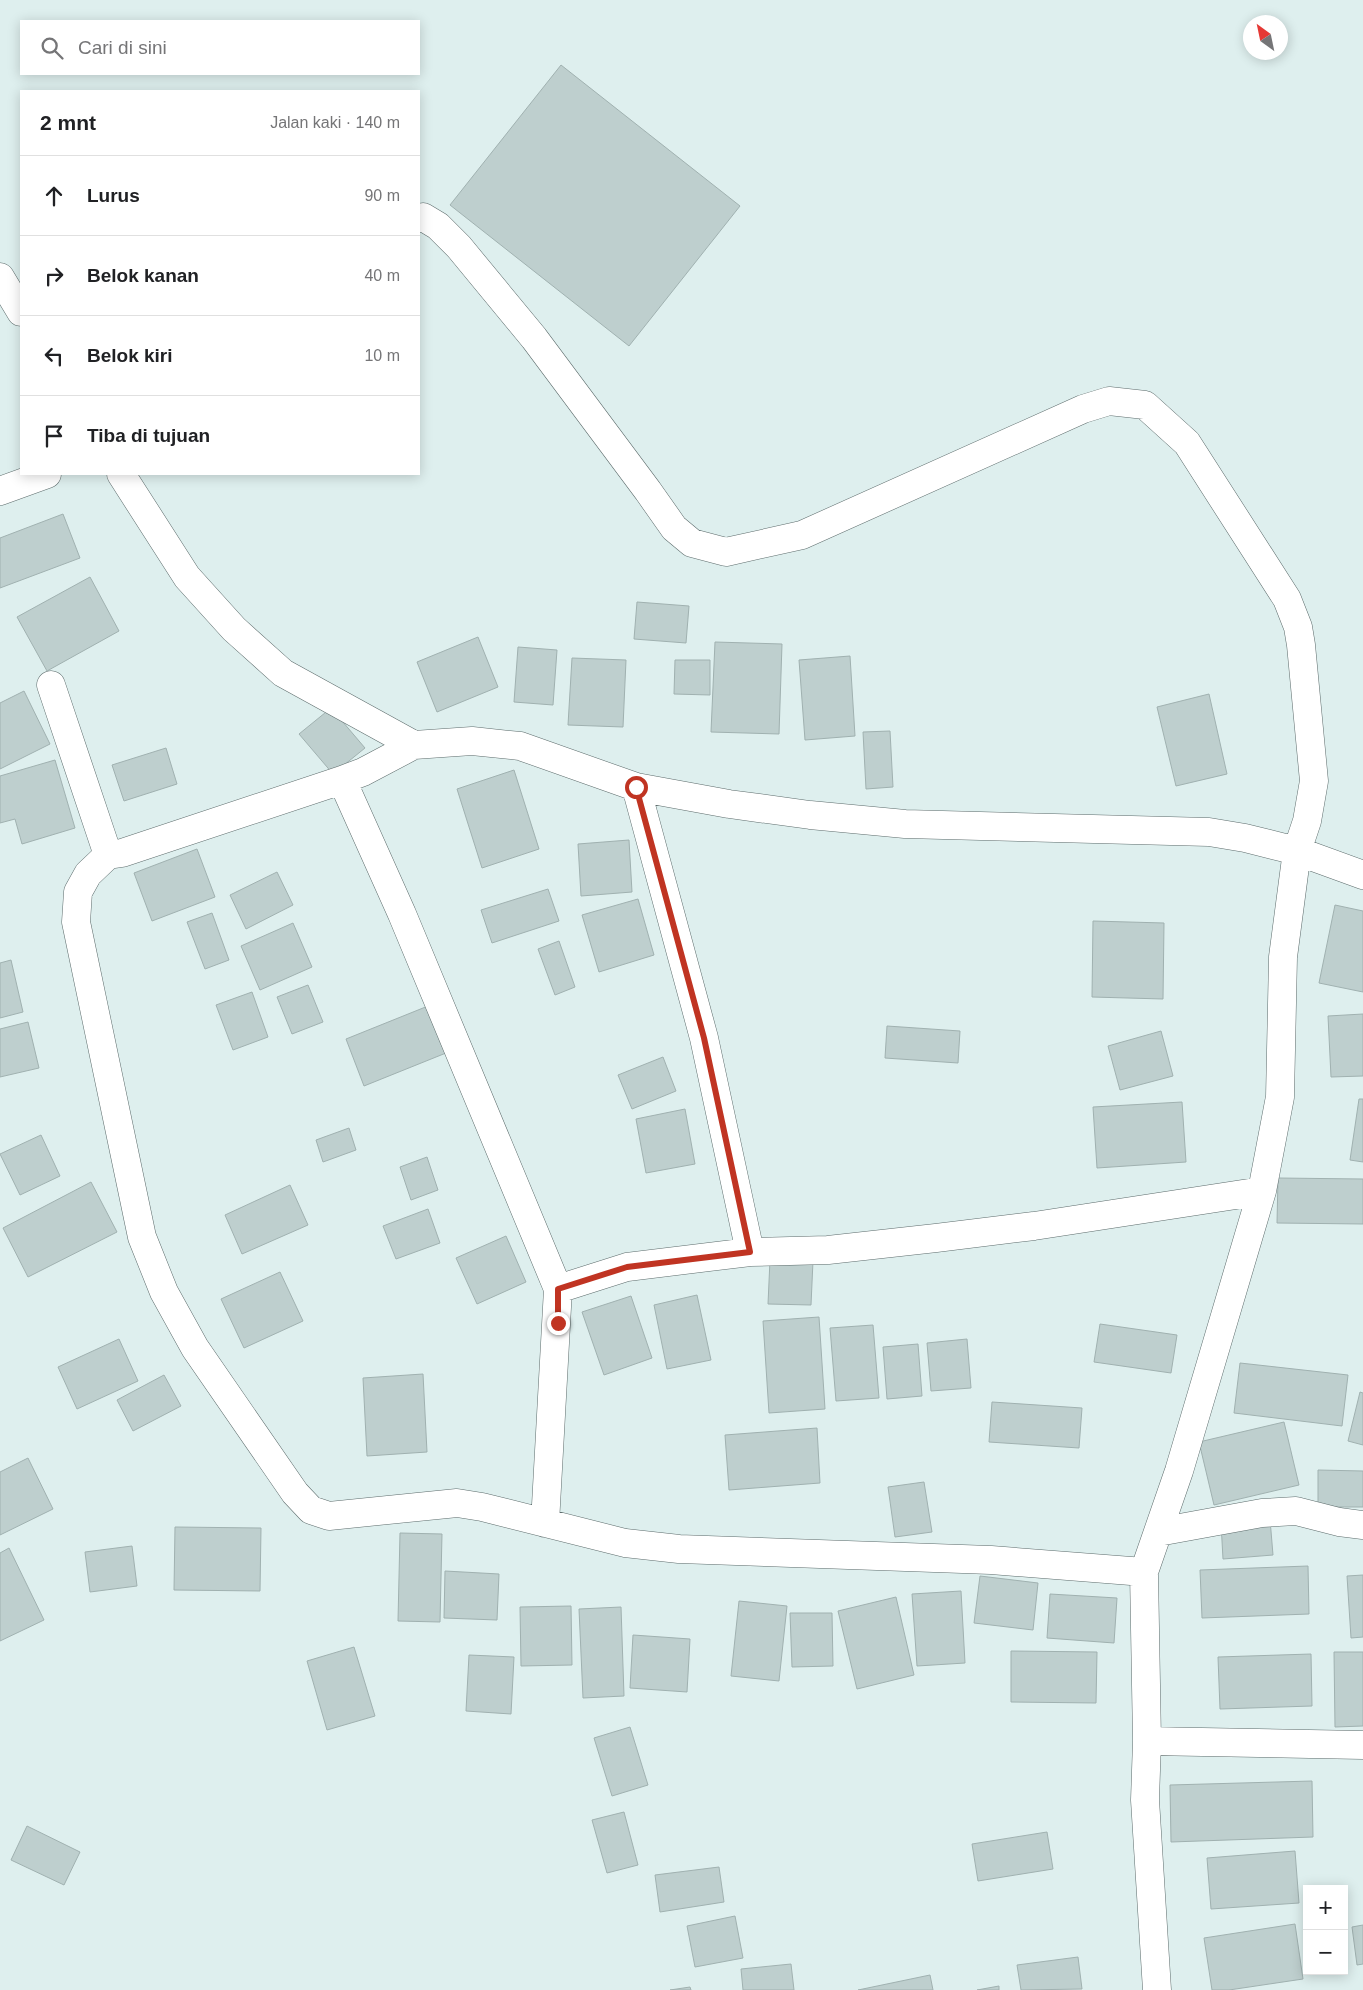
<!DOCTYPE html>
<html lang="id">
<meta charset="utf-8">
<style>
:root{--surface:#fff;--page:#f2f2f2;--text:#202124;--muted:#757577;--line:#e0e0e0}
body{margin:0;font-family:Arial,sans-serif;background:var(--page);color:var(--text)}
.controls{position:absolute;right:15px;bottom:15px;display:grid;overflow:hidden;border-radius:0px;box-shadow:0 2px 12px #0003}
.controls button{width:45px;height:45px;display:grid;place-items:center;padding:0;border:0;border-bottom:1px solid var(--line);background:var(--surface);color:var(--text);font:25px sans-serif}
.compass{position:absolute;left:1243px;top:15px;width:45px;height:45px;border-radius:50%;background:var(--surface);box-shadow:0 2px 12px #0003;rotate:327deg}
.stop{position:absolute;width:15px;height:15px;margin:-11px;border:4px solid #c03422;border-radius:50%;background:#fff}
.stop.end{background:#c03422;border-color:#fff;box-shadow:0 1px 5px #0008}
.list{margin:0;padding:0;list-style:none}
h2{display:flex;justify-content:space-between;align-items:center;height:65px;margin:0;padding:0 20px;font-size:21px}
h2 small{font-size:16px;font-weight:400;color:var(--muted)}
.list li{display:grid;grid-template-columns:32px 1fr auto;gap:15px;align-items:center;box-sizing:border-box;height:80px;padding:0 20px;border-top:1px solid var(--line)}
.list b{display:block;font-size:19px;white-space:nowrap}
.list em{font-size:16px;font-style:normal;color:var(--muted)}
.icon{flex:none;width:28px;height:28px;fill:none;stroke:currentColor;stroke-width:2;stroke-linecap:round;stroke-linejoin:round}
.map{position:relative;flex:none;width:1363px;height:1990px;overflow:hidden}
.search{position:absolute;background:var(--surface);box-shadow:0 2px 12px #0003;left:20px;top:20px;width:400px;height:55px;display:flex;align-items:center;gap:12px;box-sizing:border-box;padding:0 18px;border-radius:0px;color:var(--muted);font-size:19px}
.panel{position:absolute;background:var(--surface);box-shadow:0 2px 12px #0003;left:20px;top:90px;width:400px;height:385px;border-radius:0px}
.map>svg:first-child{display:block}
.building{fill:#becfce;stroke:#a0b1b0}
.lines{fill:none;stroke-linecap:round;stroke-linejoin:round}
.minor-casing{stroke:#5d6c6c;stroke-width:29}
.minor{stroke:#fff;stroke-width:28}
.route{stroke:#c03422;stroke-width:6}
</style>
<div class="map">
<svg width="1363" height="1990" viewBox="0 0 1363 1990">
<rect width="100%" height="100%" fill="#deefee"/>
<path class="building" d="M561,65L740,206L629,346L450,205Z
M63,514L80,558L0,588V538Z
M90,577L119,631L47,671L17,617Z
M637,602L689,606L686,643L634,639Z
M478,637L498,687L437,712L417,662Z
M715,642L782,644L779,734L711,732Z
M518,647L557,650L553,705L514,702Z
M850,656L855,736L805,740L799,660Z
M572,658L626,660L623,727L568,725Z
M675,660H710V695L674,694Z
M24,691L50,744L0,769V703Z
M1209,694L1227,774L1176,786L1157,707Z
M331,708L365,748L333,774L299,734Z
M890,731L893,787L866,789L863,732Z
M166,748L177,784L124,801L112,765Z
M55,760L75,828L22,844L15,819L0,823V776Z
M514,770L539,849L482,868L457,789Z
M629,840L632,892L581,896L578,844Z
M197,849L215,897L152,921L134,873Z
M277,872L293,905L246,929L230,895Z
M548,889L559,921L492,943L481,910Z
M638,899L654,955L599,972L582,915Z
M1335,905L1363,911V992L1319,983Z
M212,913L229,960L205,969L187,922Z
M1093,921L1164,923L1163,999L1092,997Z
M293,923L312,967L260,990L241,946Z
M559,941L575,987L555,995L538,949Z
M11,960L23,1012L0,1018V963Z
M308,985L323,1022L292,1034L277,997Z
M252,992L268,1037L233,1050L216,1005Z
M428,1006L446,1053L364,1086L346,1039Z
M1363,1014V1076L1331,1077L1328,1016Z
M28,1022L39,1068L0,1077V1029Z
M887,1026L960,1031L958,1063L885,1058Z
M1161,1031L1173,1076L1120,1090L1108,1046Z
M663,1057L676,1091L632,1109L618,1075Z
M1359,1099H1363V1162L1350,1160Z
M1182,1102L1186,1162L1097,1168L1093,1107Z
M685,1109L695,1164L646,1173L636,1119Z
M349,1128L356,1150L323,1162L316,1140Z
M41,1135L60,1176L20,1195L0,1154Z
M427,1157L438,1190L411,1200L400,1167Z
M1278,1178L1363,1179V1224L1277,1223Z
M91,1182L117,1232L28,1277L3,1228Z
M290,1185L308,1225L242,1254L225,1215Z
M428,1209L440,1243L396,1259L383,1226Z
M506,1236L526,1282L477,1304L456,1258Z
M770,1260L813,1261L811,1305L768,1304Z
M280,1272L303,1321L244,1348L221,1299Z
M697,1295L711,1360L667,1369L654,1305Z
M631,1296L652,1358L604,1375L582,1312Z
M819,1317L825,1409L769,1413L763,1321Z
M1100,1324L1177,1335L1171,1373L1094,1362Z
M873,1325L879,1398L836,1401L830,1328Z
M119,1339L138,1381L77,1409L58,1367Z
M967,1339L971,1388L931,1391L927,1343Z
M918,1344L922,1396L887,1399L883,1347Z
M1240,1363L1348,1375L1342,1426L1234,1413Z
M423,1374L427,1452L367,1456L363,1378Z
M164,1375L181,1406L133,1431L117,1400Z
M1360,1392L1363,1393V1445L1348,1441Z
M992,1402L1082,1408L1079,1448L989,1442Z
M1284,1422L1299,1485L1214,1505L1199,1442Z
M817,1428L820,1483L729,1490L725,1435Z
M28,1458L53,1509L0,1535V1472Z
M1318,1470L1363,1471V1507H1318Z
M924,1482L932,1532L895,1537L888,1487Z
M1270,1519L1273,1555L1223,1559L1221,1523Z
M175,1527L261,1528L260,1591L174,1590Z
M400,1533L442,1534L440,1622L398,1621Z
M132,1546L137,1586L90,1592L85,1552Z
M9,1548L44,1620L0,1641V1553Z
M1308,1566L1309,1614L1202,1618L1200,1570Z
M445,1571L499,1574L497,1620L444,1618Z
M1363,1575V1637L1351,1638L1347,1576Z
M980,1576L1038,1583L1033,1630L974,1623Z
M961,1591L965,1663L917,1666L912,1594Z
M1050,1594L1117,1598L1114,1643L1047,1638Z
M896,1597L914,1675L857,1689L838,1611Z
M739,1601L787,1606L779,1681L731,1676Z
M571,1606L572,1665L521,1666L520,1607Z
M621,1607L624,1696L583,1698L579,1609Z
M790,1613H832L833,1666L792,1667Z
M633,1635L690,1639L687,1692L630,1688Z
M354,1647L375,1716L327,1730L307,1661Z
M1011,1651L1097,1652L1096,1703L1011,1702Z
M1334,1652H1363V1726L1335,1727Z
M1311,1654L1312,1706L1220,1709L1218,1657Z
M469,1655L514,1657L511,1714L466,1711Z
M630,1727L648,1785L612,1796L594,1738Z
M1312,1781L1313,1837L1171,1842L1170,1785Z
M624,1812L638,1865L607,1873L592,1820Z
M27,1826L80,1852L64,1885L11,1860Z
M1047,1832L1053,1869L978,1881L972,1844Z
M1295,1851L1299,1903L1211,1909L1207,1858Z
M719,1867L724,1902L660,1912L655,1875Z
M735,1916L743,1958L695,1967L687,1926Z
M1295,1924L1303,1979L1229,1990H1212L1204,1938Z
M1363,1925V1964L1357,1965L1352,1927Z
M1078,1957L1082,1989L1021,1990L1017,1965Z
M791,1964L794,1990H743L741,1969Z
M930,1975L933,1990H858Z
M999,1986V1990H977Z
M690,1987L691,1990H670Z"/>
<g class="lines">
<defs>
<path id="minor" d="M419,218L423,217L438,226L459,247L534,338L648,491L674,528L692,543L726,552L802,535L1083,409L1109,401L1145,405L1187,443L1287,599L1298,627L1301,645L1314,781L1307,821L1297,851L1363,875
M0,277L21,312
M121,474L187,577L234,629L283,673L414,745L472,741L520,746L636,787L729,804L810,815L905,824L1209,832L1245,838L1297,851L1283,957L1280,1097L1262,1191L1179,1471L1144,1572L1147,1741L1145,1800L1157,1990
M0,491L47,474
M51,685L108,855
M414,745L363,772L342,780L122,853L108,855L88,874L78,892L76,922L142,1237L164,1292L195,1348L295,1493L311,1510L329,1516L457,1503L482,1507L625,1543L679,1549L991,1560L1144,1572
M342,780L402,914L558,1289
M636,787L704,1038L750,1252
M545,1523L558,1289L627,1267L750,1252L828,1250L936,1238L1034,1226L1262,1191
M1158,1532L1262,1513L1296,1511L1339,1522L1363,1525
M1147,1741L1363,1745"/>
</defs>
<use href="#minor" class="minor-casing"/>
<use href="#minor" class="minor"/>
</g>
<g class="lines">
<path class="route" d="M558,1323V1289L627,1267L750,1252L704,1038L636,787"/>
</g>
</svg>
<div class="controls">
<button>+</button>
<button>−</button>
</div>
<svg class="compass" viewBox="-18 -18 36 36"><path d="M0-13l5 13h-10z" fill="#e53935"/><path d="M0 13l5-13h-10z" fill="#757577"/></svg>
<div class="stop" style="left:636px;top:787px"></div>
<div class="stop end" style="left:558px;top:1323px"></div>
<div class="search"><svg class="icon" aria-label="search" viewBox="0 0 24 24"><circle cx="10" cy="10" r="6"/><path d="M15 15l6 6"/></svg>Cari di sini</div>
<section class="panel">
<h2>2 mnt<small>Jalan kaki · 140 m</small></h2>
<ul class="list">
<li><svg class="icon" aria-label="ahead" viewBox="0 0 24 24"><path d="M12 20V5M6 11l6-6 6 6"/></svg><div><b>Lurus</b></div><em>90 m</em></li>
<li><svg class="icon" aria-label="right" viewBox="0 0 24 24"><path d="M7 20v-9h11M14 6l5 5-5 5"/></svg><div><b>Belok kanan</b></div><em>40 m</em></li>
<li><svg class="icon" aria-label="left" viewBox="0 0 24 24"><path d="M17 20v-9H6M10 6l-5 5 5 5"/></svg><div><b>Belok kiri</b></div><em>10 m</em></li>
<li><svg class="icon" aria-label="arrive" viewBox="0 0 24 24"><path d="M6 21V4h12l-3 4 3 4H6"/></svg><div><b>Tiba di tujuan</b></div></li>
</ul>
</section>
</div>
